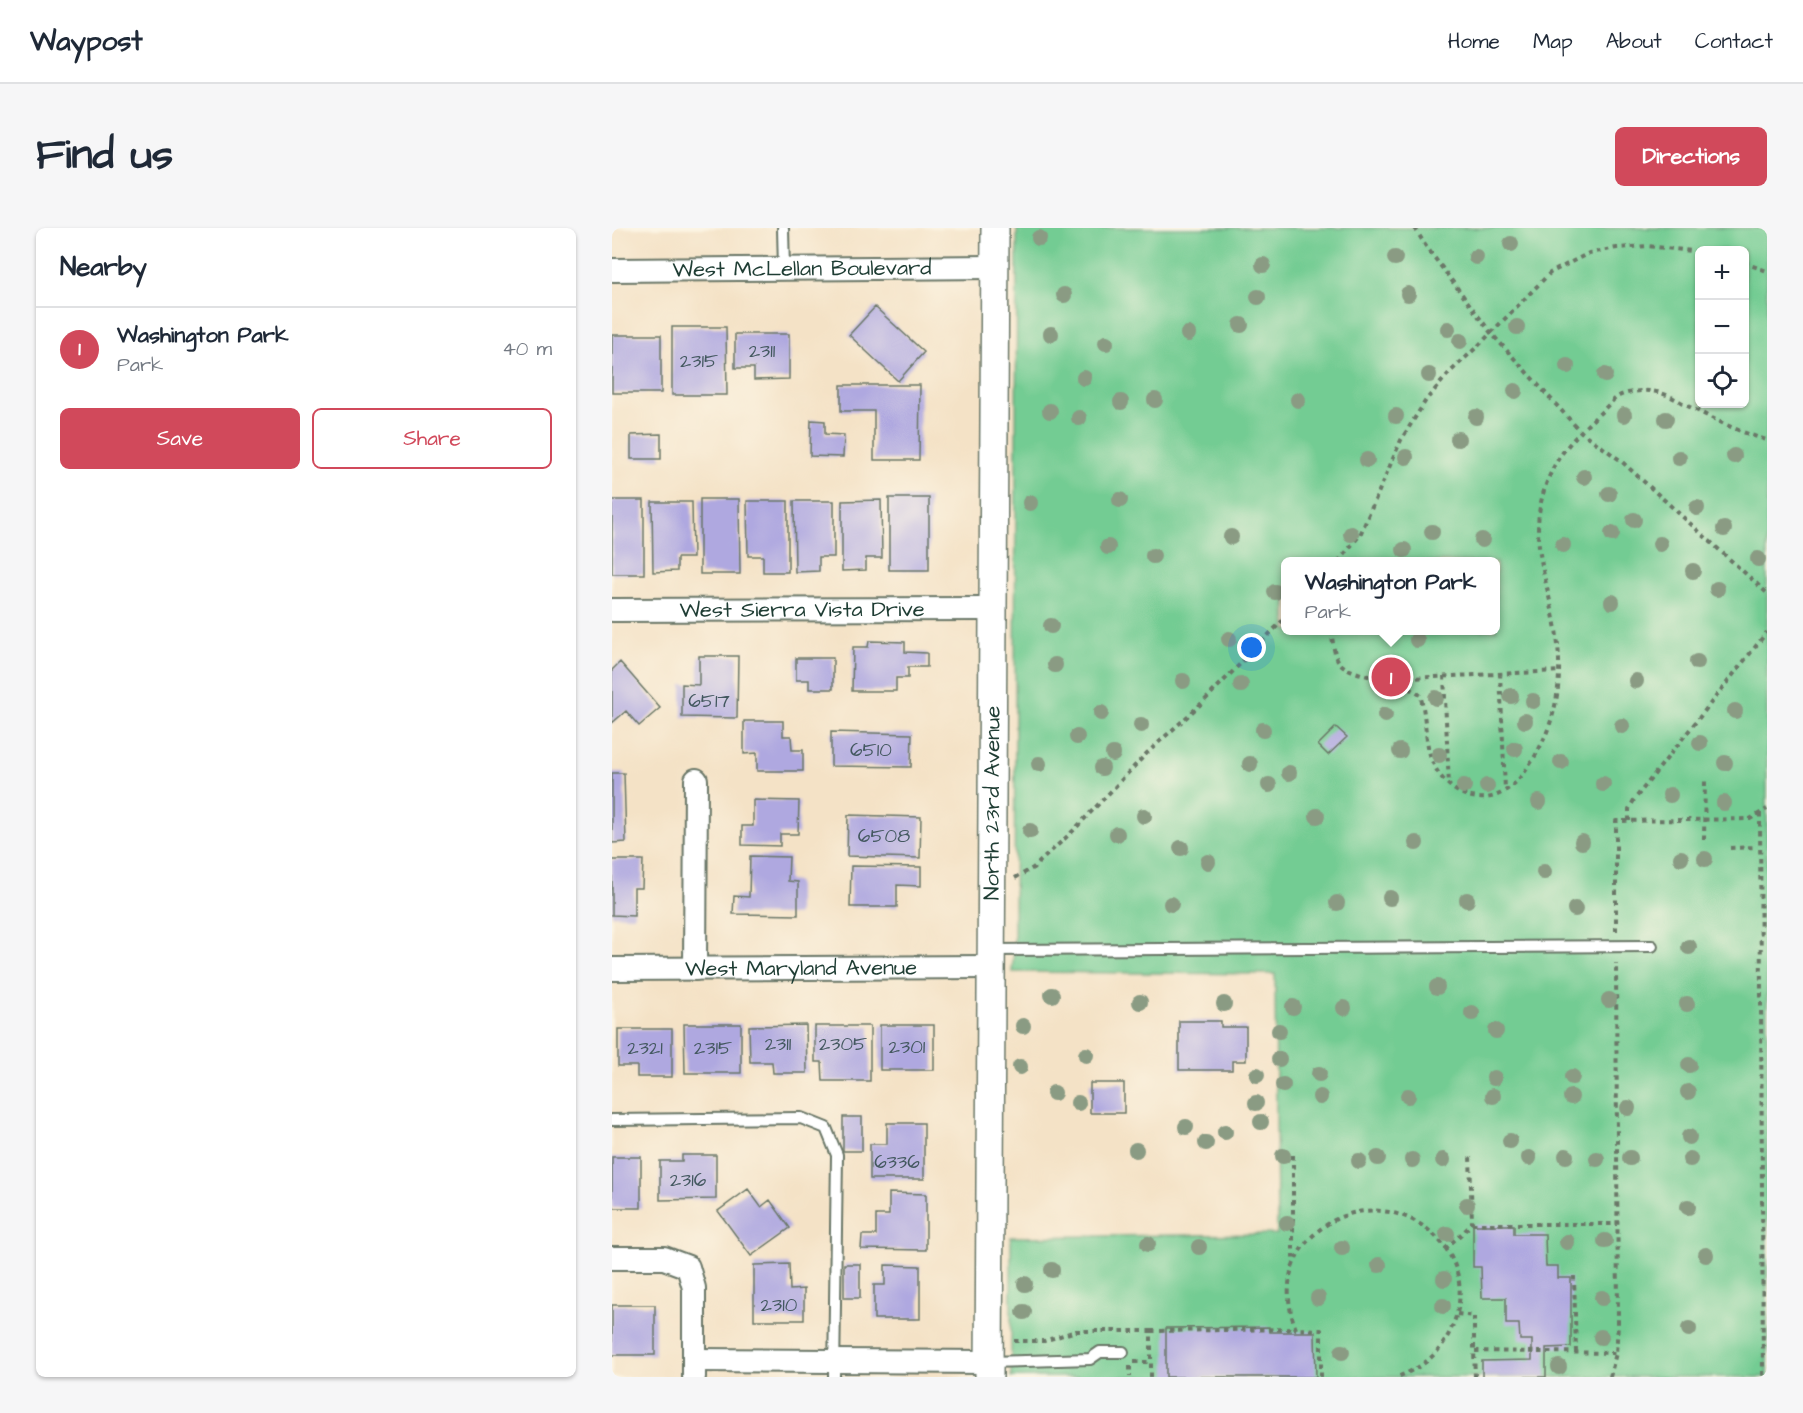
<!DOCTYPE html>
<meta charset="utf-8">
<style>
:root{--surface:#fff;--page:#f6f6f7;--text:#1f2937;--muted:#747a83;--line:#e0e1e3;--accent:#d1495b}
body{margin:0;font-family:"Architects Daughter",sans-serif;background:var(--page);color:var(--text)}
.controls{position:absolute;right:18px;top:18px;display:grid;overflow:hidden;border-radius:9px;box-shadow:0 2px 4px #0004}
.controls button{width:54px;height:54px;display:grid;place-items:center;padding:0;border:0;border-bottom:2px solid var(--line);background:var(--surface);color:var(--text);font:30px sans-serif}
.you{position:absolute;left:640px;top:420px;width:21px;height:21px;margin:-15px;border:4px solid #fff;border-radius:50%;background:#1a73e8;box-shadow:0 0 0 9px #1a73e833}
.badge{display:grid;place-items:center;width:39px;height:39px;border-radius:50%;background:var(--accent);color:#fff;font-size:20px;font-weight:700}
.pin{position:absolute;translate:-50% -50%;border:3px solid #fff;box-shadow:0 2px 6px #0006}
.popup{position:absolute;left:669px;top:329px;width:219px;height:78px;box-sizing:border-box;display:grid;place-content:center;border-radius:9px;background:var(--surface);filter:drop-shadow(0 2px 4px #0005);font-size:20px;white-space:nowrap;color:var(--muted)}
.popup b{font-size:22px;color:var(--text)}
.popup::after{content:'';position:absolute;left:50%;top:100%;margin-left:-12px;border:12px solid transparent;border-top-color:var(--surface)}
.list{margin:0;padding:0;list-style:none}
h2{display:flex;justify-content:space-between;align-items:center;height:78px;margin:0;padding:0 24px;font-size:26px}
h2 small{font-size:20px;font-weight:400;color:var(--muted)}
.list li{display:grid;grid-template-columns:39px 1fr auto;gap:18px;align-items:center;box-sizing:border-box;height:84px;padding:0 24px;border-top:2px solid var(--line)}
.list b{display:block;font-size:22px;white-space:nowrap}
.list p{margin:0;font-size:20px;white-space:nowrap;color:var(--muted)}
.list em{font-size:20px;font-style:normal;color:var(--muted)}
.actions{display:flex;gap:12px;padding:18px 24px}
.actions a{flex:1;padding:14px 0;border:2px solid var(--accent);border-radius:9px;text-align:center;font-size:21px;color:var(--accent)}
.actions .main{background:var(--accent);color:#fff}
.icon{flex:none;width:33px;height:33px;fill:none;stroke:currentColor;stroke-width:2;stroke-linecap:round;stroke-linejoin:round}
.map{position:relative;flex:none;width:1155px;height:1149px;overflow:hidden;border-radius:9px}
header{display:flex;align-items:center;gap:36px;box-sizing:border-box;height:84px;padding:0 30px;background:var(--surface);border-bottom:2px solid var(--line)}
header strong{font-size:28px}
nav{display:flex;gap:33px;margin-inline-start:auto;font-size:21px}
.intro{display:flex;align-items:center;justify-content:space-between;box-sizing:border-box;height:144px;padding:0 36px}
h1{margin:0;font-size:42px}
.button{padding:15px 27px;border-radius:9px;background:var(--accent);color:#fff;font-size:21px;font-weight:700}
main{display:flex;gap:36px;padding:0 36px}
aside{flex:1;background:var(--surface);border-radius:9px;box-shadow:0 2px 4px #0004}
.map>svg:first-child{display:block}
.green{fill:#73cc93;stroke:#498464;stroke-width:1.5;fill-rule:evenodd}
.building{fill:#afa8e0}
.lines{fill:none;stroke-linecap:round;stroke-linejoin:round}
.service-casing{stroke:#6a7767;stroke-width:14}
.minor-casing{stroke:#6a7767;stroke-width:26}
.tertiary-casing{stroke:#6a7767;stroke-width:30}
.path{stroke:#6a7767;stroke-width:4;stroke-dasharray:4.5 4.5;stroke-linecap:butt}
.service{stroke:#fff;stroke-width:10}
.minor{stroke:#fff;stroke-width:22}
.tertiary{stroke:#fff;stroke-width:27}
.tree{fill:#8a9b83}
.labels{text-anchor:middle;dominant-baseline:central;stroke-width:4.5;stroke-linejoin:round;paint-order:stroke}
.number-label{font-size:20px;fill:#43585f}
.street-label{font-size:22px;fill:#1f3d34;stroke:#fcf5e5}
</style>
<header>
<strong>Waypost</strong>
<nav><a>Home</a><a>Map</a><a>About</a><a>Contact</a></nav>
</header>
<div class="intro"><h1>Find us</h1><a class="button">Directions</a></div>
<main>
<aside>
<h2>Nearby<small></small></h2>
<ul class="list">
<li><span class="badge">1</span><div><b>Washington Park</b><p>Park</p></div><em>40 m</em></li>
</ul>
<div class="actions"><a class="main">Save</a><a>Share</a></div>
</aside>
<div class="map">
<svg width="1155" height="1149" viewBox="0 0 1155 1149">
<rect width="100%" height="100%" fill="#fcf5e5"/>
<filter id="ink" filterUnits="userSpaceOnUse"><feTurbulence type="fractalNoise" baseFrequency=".0167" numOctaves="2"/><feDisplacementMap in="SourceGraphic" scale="12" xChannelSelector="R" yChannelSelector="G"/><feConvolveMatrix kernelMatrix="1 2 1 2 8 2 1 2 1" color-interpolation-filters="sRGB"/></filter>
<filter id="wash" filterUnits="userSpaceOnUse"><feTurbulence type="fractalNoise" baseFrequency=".008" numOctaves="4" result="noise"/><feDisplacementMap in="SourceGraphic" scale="24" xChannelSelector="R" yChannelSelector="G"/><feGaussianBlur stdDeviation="1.35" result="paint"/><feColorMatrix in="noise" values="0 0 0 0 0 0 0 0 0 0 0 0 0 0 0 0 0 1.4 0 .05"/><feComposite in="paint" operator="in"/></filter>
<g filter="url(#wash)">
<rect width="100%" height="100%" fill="#f4e2c6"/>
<path class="green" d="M405,0H1155V1149H399V1009L665,1006L663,746L400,744L402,722ZM1088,22H1132V176H1088ZM674,334H884V402H674Z"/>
<g id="blocks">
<path class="building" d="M263,79L312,124L286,153L237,107Z
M60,99H114L115,167H60Z
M123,106H177V151L142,152V140H123Z
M0,107H49V165H0Z
M229,157H308L307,232H262V183H229Z
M199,192L213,193V206L232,207L231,229L198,228Z
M49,206V231H19V207Z
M277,270H317V342H277Z
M88,271H127L128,346H88Z
M0,272H32V346H0Z
M269,272L270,330H254V342L230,343V273Z
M135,273H176V344H151V328H136Z
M182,273H222V329H207V343L183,344Z
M40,274H80L81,330H65V343L41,344Z
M257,413L293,414V424L315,425V439H296V450H284V463H240L241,419H256Z
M87,428H126L125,490L70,489V456L87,457Z
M184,430H221V461H197V452H184Z
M8,434L48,480L27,498L14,483L0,495V442Z
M132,493H171V508H179L180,522H191V543H145V525L132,526Z
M724,499L735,509L716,527L706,517Z
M219,504L300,506L299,539L219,538Z
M0,545H12L14,614L0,615Z
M141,572L187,573L186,606H168V618L130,617V598H141Z
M236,587L309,589L308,630L235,628Z
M138,628L177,629L176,653L186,654V687L121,686L122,668L137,669Z
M0,632H31L30,660H22V688L0,687Z
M239,638L309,639V658L285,657V679H238Z
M567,793H609V799H634V833H620V842H567Z
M72,796H129V845H73Z
M194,797L195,845H161L160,834H138L137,798Z
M268,797H322V842H268Z
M203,798H258V853H211L210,834H203Z
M6,801H60V849H25V838H6Z
M478,855H512V885H478Z
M231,889H250V923H231Z
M275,895H312V951H258V916H275Z
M70,927H104V971L48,972V933H70Z
M0,929H29V980H0Z
M136,961L149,979L158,972L178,1000L139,1028L106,983Z
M277,965L314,966V1022L249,1021L250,1007H264V987H277Z
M861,997H902V1006H933L934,1038H946V1050H959V1119L934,1120V1149H870V1133L920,1132V1112H908L907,1096H894V1070H870L869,1039H861Z
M177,1036L178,1062L192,1061V1092H142V1037Z
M232,1036H248V1070H232Z
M273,1037L308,1038V1091H262V1057H273Z
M0,1077H43V1127H0Z
M657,1099V1104H703L704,1149H554V1100Z"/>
</g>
</g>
<g filter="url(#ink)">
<use href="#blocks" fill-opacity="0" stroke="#6a7767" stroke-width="1.5"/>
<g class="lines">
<defs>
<path id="service" d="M171,0L172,41
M380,722L1040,718
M0,892L189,890L214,900L225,927L222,1149
M378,1134L478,1131L488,1124H511"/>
<g id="minor">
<path id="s1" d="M0,42L382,39"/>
<path id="s2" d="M0,382L381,381"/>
<path id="s3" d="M0,741L379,739"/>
<path d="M83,741L84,552"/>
<path d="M0,1030H52L76,1039L82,1060V1149"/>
<path d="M82,1132L377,1134"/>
</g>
<g id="tertiary">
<path id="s4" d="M377,1149L383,0"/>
</g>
</defs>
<use href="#service" class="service-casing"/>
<use href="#minor" class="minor-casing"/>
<use href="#tertiary" class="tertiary-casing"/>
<path class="path" d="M803,0L813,17L879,105L968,203L1008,232L1155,365
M1132,35L1155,43
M726,334L748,307L789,212L814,172L837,145L867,117L938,45L977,25L1005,20L1036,18L1088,24
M719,402C721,412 721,427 728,435C739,449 787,451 808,467C817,495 809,527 832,552C842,563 851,568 866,570C885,572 901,559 912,545C951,491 954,437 938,373C931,342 922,312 928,279C936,237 956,214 987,186C993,181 1000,172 1007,168C1015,164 1030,162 1038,163C1055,164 1069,175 1084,182C1107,194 1130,205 1155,212
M888,445L893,562
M832,448L837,558
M778,451L948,443
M1148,585L1151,1149
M1017,593V581L1022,572L1155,404
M1092,612L1093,551
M1118,620L1145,619
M403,650L421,640L462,602L535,525L590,475L674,389
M1004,703V593L1138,591L1155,581
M681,927V1032
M860,996H1005
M833,1021L860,996L858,927
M962,1048L964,1125
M845,1086L862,1088V1123
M539,1103L684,1101
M402,1113H432L464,1103H539V1149
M522,1134H539
M518,1138V1149
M709,1149V1102L684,1101C673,1073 673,1039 694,1015C760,938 879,1011 840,1099C829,1125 812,1139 785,1149
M863,1149L862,1123L1004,1125
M998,1149L1004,1125L1006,1097L1004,735"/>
<use href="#service" class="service"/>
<use href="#minor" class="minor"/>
<use href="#tertiary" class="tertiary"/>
</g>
<g class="tree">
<circle cx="427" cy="10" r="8"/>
<circle cx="899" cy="16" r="8"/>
<circle cx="864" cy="29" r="8"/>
<circle cx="783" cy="30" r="8"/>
<circle cx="651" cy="37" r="8"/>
<circle cx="796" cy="66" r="8"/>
<circle cx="452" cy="67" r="8"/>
<circle cx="646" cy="69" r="8"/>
<circle cx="629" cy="97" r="8"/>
<circle cx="905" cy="99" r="8"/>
<circle cx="836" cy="101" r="8"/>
<circle cx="439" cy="106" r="8"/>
<circle cx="576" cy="106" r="8"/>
<circle cx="848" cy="113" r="8"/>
<circle cx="494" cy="115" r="8"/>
<circle cx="955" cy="138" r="8"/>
<circle cx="817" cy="147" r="8"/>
<circle cx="993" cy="147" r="8"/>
<circle cx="472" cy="150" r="8"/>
<circle cx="903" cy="163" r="8"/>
<circle cx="543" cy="172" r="8"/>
<circle cx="686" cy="172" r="8"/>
<circle cx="509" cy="174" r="8"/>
<circle cx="438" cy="183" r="8"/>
<circle cx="1012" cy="187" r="8"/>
<circle cx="784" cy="188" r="8"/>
<circle cx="864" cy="189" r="8"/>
<circle cx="467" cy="190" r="8"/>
<circle cx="1054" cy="191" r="8"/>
<circle cx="846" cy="211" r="8"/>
<circle cx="1122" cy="228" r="8"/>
<circle cx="794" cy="229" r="8"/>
<circle cx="1067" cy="230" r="8"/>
<circle cx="755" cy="232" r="8"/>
<circle cx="972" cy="249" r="8"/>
<circle cx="997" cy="266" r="8"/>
<circle cx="508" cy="272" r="8"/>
<circle cx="418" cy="275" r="8"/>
<circle cx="1085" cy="280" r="8"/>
<circle cx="1022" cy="292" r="8"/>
<circle cx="1112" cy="301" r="8"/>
<circle cx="820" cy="304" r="8"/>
<circle cx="739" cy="306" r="8"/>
<circle cx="1000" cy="306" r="8"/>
<circle cx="619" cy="309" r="8"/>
<circle cx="870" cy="312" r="8"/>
<circle cx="1048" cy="316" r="8"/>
<circle cx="951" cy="317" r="8"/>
<circle cx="496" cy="319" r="8"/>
<circle cx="792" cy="322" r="8"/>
<circle cx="541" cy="328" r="8"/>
<circle cx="1146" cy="331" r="8"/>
<circle cx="1081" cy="343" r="8"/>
<circle cx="1105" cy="361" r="8"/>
<circle cx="663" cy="364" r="8"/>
<circle cx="1000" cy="374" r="8"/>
<circle cx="439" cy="398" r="8"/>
<circle cx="617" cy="411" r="8"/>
<circle cx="805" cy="412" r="8"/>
<circle cx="1085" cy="434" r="8"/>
<circle cx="443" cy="437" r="8"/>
<circle cx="571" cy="453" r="8"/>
<circle cx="1024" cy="453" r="8"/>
<circle cx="629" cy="457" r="8"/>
<circle cx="899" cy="468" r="8"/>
<circle cx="824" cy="470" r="8"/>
<circle cx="921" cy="473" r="8"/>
<circle cx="1123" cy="483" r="8"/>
<circle cx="489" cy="485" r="8"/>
<circle cx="773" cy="487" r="8"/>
<circle cx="913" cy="493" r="8"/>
<circle cx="529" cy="497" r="8"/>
<circle cx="1010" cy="498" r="8"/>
<circle cx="651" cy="502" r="8"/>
<circle cx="465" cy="509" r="8"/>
<circle cx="1088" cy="515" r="8"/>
<circle cx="903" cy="521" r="8"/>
<circle cx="788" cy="523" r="8"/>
<circle cx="501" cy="526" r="8"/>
<circle cx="827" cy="527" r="8"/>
<circle cx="949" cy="534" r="8"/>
<circle cx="1113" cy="535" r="8"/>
<circle cx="427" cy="536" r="8"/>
<circle cx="638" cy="536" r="8"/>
<circle cx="490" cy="540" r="8"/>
<circle cx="677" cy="545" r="8"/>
<circle cx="991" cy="556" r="8"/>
<circle cx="657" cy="557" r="8"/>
<circle cx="852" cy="558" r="8"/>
<circle cx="875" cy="558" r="8"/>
<circle cx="1058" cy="567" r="8"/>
<circle cx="927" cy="574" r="8"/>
<circle cx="1112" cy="575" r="8"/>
<circle cx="532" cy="588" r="8"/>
<circle cx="705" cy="588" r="8"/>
<circle cx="418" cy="603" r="8"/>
<circle cx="505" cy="606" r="8"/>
<circle cx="970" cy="614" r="8"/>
<circle cx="804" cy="615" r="8"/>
<circle cx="569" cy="620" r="8"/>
<circle cx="1069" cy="630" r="8"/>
<circle cx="1093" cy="631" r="8"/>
<circle cx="596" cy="634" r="8"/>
<circle cx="932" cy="644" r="8"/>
<circle cx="778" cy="670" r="8"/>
<circle cx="855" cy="672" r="8"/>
<circle cx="725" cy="675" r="8"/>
<circle cx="559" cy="676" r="8"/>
<circle cx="963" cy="681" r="8"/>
<circle cx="1077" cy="719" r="8"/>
<circle cx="825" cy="759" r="8"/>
<circle cx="440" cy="767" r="8"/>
<circle cx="997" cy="772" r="8"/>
<circle cx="528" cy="774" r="8"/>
<circle cx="612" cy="776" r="8"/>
<circle cx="1075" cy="776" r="8"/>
<circle cx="681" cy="779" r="8"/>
<circle cx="732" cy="780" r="8"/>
<circle cx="860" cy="785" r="8"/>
<circle cx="411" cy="798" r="8"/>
<circle cx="667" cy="803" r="8"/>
<circle cx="884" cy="803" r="8"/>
<circle cx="474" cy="827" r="8"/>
<circle cx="667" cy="831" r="8"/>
<circle cx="1077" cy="837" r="8"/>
<circle cx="408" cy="839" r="8"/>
<circle cx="707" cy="846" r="8"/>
<circle cx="645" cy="847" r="8"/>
<circle cx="960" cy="849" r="8"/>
<circle cx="882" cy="850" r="8"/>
<circle cx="671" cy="857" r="8"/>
<circle cx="1076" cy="864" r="8"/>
<circle cx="442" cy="865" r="8"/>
<circle cx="796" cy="868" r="8"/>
<circle cx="881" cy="868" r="8"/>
<circle cx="708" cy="869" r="8"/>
<circle cx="959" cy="869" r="8"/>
<circle cx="466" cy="875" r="8"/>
<circle cx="644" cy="875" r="8"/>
<circle cx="1016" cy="880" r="8"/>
<circle cx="649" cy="894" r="8"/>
<circle cx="574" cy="899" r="8"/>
<circle cx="613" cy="904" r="8"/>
<circle cx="1077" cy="909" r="8"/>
<circle cx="898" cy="913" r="8"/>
<circle cx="594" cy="915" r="8"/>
<circle cx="524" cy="922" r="8"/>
<circle cx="671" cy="928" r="8"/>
<circle cx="954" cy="928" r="8"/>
<circle cx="766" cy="930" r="8"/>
<circle cx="917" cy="930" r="8"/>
<circle cx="1018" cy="930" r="8"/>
<circle cx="985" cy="931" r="8"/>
<circle cx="1078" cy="931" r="8"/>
<circle cx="800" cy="932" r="8"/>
<circle cx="831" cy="932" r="8"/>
<circle cx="747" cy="933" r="8"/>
<circle cx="855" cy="977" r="8"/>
<circle cx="1076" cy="979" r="8"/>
<circle cx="675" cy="995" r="8"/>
<circle cx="835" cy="1006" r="8"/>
<circle cx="993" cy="1013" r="8"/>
<circle cx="955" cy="1014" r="8"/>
<circle cx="536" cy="1016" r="8"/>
<circle cx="587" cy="1019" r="8"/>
<circle cx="730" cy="1020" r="8"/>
<circle cx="1094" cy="1027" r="8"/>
<circle cx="767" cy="1037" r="8"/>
<circle cx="440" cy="1042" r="8"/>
<circle cx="832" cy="1051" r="8"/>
<circle cx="413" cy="1056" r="8"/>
<circle cx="706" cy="1070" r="8"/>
<circle cx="990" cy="1070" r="8"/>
<circle cx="831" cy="1078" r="8"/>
<circle cx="412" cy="1084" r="8"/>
<circle cx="1077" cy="1101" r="8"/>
<circle cx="989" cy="1109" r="8"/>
<circle cx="730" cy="1124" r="8"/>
<circle cx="947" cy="1139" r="8"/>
</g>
</g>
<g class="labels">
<g class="number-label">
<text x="150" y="123">2311</text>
<text x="87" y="133">2315</text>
<text x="97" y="473">6517</text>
<text x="259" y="522">6510</text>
<text x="272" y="608">6508</text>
<text x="166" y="816">2311</text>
<text x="231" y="816">2305</text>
<text x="295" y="819">2301</text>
<text x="33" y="820">2321</text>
<text x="101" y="820">2315</text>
<text x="285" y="934">6336</text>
<text x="76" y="952">2316</text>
<text x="167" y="1077">2310</text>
</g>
<g class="street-label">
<text stroke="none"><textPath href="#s1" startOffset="190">West McLellan Boulevard</textPath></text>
<text stroke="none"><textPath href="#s2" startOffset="190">West Sierra Vista Drive</textPath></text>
<text stroke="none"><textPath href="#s4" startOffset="574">North 23rd Avenue</textPath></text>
<text stroke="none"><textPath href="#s3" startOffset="189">West Maryland Avenue</textPath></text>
</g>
</g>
</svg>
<div class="controls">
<button>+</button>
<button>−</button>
<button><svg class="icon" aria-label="locate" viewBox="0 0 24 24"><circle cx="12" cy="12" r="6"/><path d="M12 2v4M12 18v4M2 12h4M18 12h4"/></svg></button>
</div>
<div class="you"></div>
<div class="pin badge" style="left:779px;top:449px">1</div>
<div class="popup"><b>Washington Park</b>Park</div>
</div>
</main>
